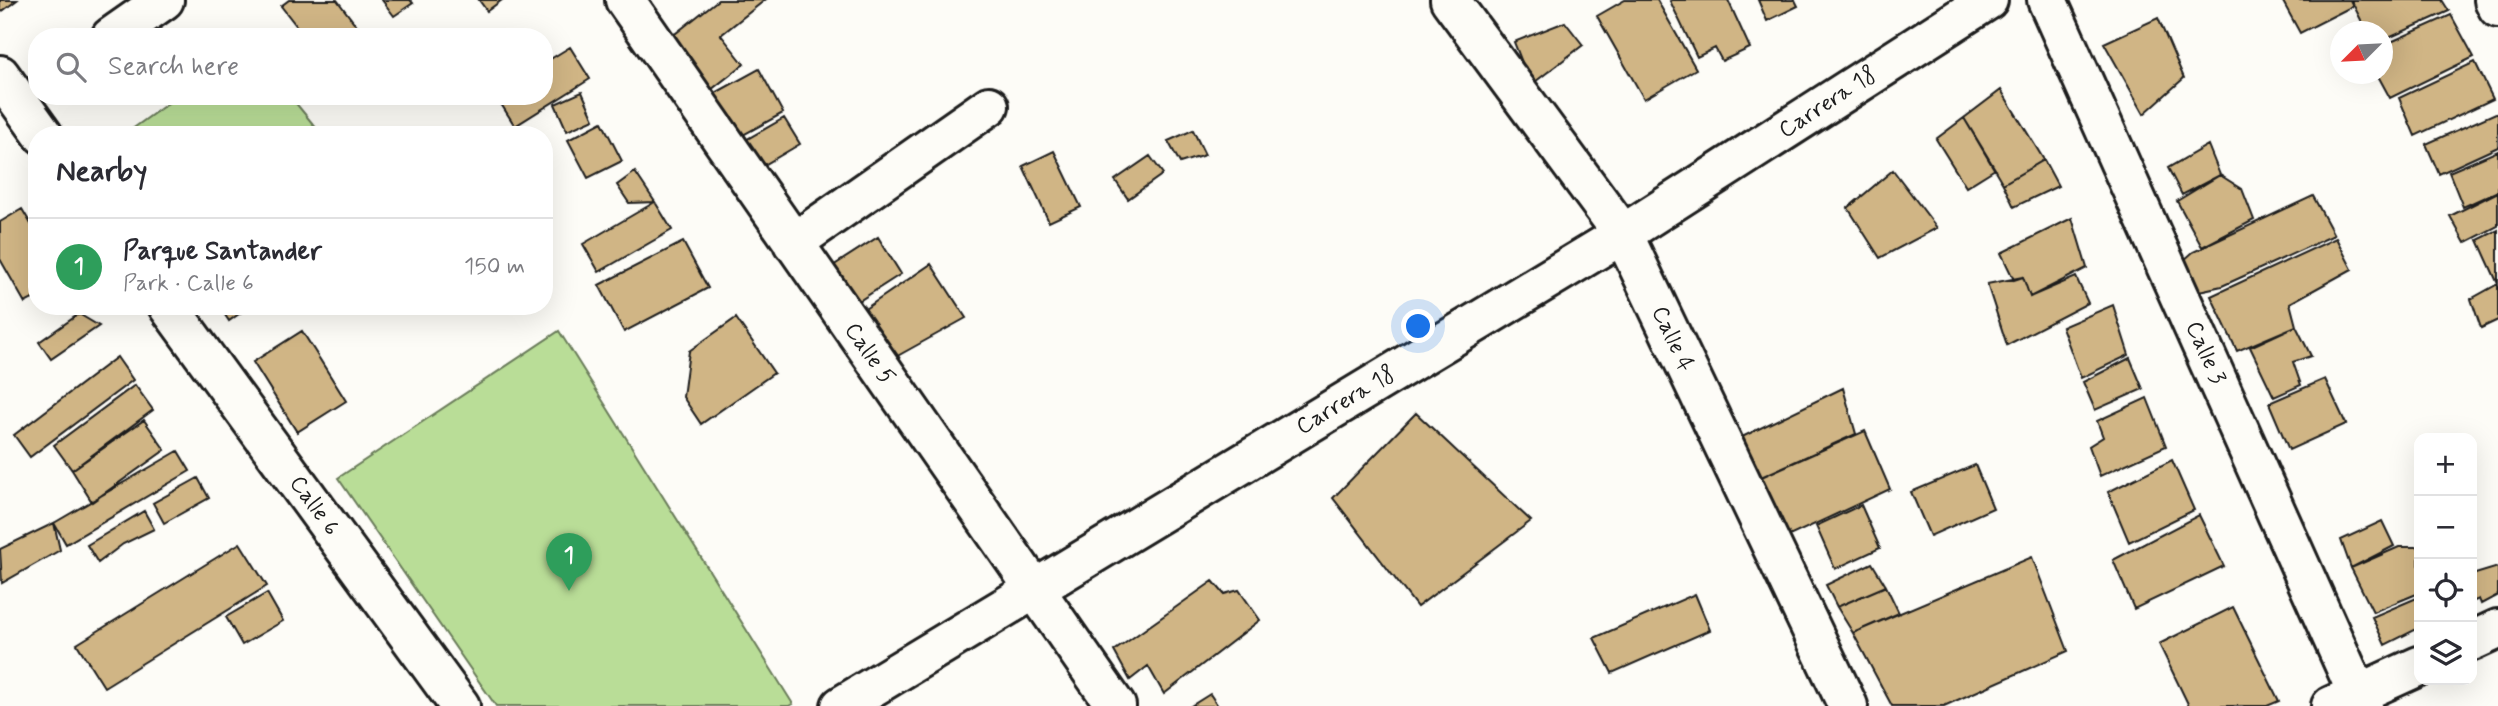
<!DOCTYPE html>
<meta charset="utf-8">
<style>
:root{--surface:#fff;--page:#f7f7f7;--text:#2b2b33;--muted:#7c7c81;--line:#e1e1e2;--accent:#d1495b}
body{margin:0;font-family:Mynerve,sans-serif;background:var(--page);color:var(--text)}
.controls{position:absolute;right:21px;bottom:21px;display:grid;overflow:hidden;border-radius:14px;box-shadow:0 7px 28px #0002}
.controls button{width:63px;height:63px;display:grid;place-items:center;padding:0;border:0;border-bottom:2px solid var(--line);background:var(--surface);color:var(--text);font:35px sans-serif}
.compass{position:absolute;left:2330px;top:21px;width:63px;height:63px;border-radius:50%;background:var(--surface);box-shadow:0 7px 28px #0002;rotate:246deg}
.you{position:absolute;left:1419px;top:327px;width:24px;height:24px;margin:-18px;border:5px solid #fff;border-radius:50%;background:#1a73e8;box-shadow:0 0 0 10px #1a73e833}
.badge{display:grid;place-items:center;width:46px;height:46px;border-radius:50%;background:var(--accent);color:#fff;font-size:23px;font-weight:700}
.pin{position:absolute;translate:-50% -58px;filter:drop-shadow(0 2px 4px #0008)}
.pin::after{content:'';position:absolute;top:37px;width:24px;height:21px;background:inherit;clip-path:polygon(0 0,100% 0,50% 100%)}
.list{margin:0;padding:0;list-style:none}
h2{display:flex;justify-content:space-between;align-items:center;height:91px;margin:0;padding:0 28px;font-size:30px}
h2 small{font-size:23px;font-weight:400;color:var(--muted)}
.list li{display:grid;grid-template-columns:46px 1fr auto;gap:21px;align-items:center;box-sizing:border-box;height:98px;padding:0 28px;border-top:2px solid var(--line)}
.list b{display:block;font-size:26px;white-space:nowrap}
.list p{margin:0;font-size:23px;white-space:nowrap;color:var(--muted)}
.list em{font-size:23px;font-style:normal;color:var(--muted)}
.icon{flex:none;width:38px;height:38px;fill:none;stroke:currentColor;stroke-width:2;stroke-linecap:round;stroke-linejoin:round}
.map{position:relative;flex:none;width:2498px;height:706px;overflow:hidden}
.search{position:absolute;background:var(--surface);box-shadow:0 7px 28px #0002;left:28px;top:28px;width:525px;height:77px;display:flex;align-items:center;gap:18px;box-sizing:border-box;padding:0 24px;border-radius:28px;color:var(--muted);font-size:26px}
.panel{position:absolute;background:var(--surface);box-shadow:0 7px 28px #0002;left:28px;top:126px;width:525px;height:189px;border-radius:28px}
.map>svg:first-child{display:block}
.green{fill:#b9dd97;stroke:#6a7c5a;stroke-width:2}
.building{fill:#d0b585;stroke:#1c1c1c;stroke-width:2}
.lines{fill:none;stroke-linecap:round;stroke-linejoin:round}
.street-casing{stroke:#1c1c1c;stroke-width:44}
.street{stroke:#fdfcf7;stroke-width:38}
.labels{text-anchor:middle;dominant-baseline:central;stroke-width:6;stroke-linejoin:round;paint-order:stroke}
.street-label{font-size:23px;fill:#1c1c1c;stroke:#fdfcf7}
</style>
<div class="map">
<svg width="2498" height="706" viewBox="0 0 2498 706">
<rect width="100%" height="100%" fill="#fdfcf7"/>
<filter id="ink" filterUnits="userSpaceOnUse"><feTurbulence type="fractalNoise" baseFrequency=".0143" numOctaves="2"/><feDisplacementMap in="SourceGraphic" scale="14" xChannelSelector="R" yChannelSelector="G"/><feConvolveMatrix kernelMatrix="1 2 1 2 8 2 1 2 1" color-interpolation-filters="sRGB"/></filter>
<g filter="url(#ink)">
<path class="green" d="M178,96H290L322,135H124Z
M559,331L793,704L789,706H496L338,478Z"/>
<path class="building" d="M0,0H17L0,13Z
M289,0H337L365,37H305L281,6Z
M382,0H410L413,3L394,16Z
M479,0H502L487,11Z
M718,0H765L721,35L744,64L707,93L666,41Z
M1625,0H1657L1696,69L1644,99L1597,16Z
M1672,0H1728L1750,48L1722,61L1715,48L1697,57L1670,1Z
M1758,0H1795L1798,6L1767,21Z
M2282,0H2350L2353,6L2300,33Z
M2351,0H2442L2449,11L2382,41V32H2367Z
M2451,15L2474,57L2390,98L2377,74H2382V46Z
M2158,18L2184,78L2144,114L2104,43Z
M1565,22L1583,45L1531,85L1514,42Z
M570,47L590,79L515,126L496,96H544V63Z
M2475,62L2493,99L2415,136L2399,98Z
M759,69L783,113L734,140L710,96Z
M2001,90L2044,160L2003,184L1964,118Z
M582,92L594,119L567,131L555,104Z
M2498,112V147L2439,174L2426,144Z
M784,118L800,144L759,168L744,141Z
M1964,118L1995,169L1966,187L1936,139Z
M602,122L622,161L588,178L568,140Z
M1193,130L1205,155L1180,163L1168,141Z
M2208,145L2220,175L2182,195L2168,168Z
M1054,151L1081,207L1049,222L1023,166Z
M2498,151V191L2463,207L2449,172Z
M1150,156L1163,174L1128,199L1115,180Z
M2044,160L2058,186L2014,207L2003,184Z
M1893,170L1937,228L1880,258L1848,208Z
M635,172L655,202L629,203L617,185Z
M2220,175L2242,189L2254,220L2202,247L2177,201Z
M2498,192V226L2465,243L2450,216Z
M2313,196L2334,235L2222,286L2185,294L2174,269L2193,252Z
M655,202L672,230L599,272L583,244Z
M22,209L37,234V297L25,303L0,259V222Z
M2072,218L2087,268L2030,297L2023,277L2014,280L2001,253Z
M2498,230V284L2478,240Z
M878,237L901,274L848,308L825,271Z
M2336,238L2352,269L2290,303L2296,326L2237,351L2211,296Z
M683,242L708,288L624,332L599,285Z
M931,264L966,318L883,364L856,315Z
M2023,277L2030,297L2076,277L2088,303L2007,345L1987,284Z
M2498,284V320L2481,328L2471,299Z
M2113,305L2129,355L2081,378L2062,327Z
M219,306H250L229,321Z
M79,314L99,326L51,359L39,342Z
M736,318L774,373L701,424L683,397L689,351Z
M2296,326L2311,356L2293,362L2301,385L2274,397L2250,347Z
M302,331L346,401L297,432L253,362Z
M117,357L133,380L30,457L14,435Z
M2130,358L2143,389L2095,410L2083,382Z
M2325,379L2346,424L2289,450L2269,403Z
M135,385L153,410L72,470L54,445Z
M1843,388L1856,434L1761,477L1742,437Z
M2147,398L2166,446L2100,476L2089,446L2103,437L2097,421Z
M1416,413L1531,521L1417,607L1333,498Z
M144,420L165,450L92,502L72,470Z
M1865,431L1890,489L1783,539L1757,479Z
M178,451L190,471L66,544L54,523Z
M2172,460L2194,510L2129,542L2108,492Z
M1975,465L1993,508L1930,536L1911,492Z
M198,478L209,498L164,523L153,503Z
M1861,505L1880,548L1835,569L1816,526Z
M144,511L154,529L123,544L98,563L87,545Z
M2199,515L2224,566L2134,609L2113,560Z
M2382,521L2394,546L2351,568L2341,540Z
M54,523L60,550L2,583L0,549Z
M240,543L267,586L104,687L77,644Z
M2399,547H2419V593L2373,612L2351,568Z
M2032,557L2068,651L1944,706H1892L1853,633Z
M1872,563L1886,586L1837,607L1826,585Z
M2498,567V595L2481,604L2479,599L2472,602V575Z
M1213,581L1224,594L1239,590L1260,620L1164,694L1148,666L1130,680L1114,651Z
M1886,586L1899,613L1853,633L1837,607Z
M267,593L283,621L242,645L226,617Z
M1695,594L1710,630L1612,673L1594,638Z
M2419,597V628L2385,645L2372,617Z
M2233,607L2279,701L2267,706H2189L2159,644Z
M1210,694L1218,706H1191Z"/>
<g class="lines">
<defs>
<path id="street" d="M625,0L1116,706
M1450,0L1623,234L1848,706
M2047,0L2363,706
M2494,0L2498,8
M111,37L164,0
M0,75L43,135
M793,243L989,106
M168,306L460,706
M2472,641L2498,629
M841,706L1623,234L1988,0
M2331,706L2419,666"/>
</defs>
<use href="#street" class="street-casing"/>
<use href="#street" class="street"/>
</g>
</g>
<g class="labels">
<g class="street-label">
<text transform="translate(1828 103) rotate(-33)">Carrera 18</text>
<text transform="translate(1672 339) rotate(65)">Calle 4</text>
<text transform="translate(2205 353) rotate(66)">Calle 3</text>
<text transform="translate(869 354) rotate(55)">Calle 5</text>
<text transform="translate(1346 401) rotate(-31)">Carrera 18</text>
<text transform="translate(314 506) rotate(54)">Calle 6</text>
</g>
</g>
</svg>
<div class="controls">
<button>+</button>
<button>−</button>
<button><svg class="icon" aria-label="locate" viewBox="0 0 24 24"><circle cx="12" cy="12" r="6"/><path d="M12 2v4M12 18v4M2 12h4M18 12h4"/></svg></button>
<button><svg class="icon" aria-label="layers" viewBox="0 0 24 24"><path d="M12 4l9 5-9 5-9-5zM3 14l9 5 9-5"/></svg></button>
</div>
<svg class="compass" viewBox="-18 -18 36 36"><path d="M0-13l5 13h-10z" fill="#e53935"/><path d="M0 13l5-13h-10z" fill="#7c7c81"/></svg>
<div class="you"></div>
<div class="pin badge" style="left:569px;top:591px;background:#2e9e5b">1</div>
<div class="search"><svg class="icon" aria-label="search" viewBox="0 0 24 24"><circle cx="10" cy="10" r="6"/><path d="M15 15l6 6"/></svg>Search here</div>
<section class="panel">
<h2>Nearby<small></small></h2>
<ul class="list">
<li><span class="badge" style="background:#2e9e5b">1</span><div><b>Parque Santander</b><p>Park · Calle 6</p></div><em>150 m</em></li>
</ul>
</section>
</div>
